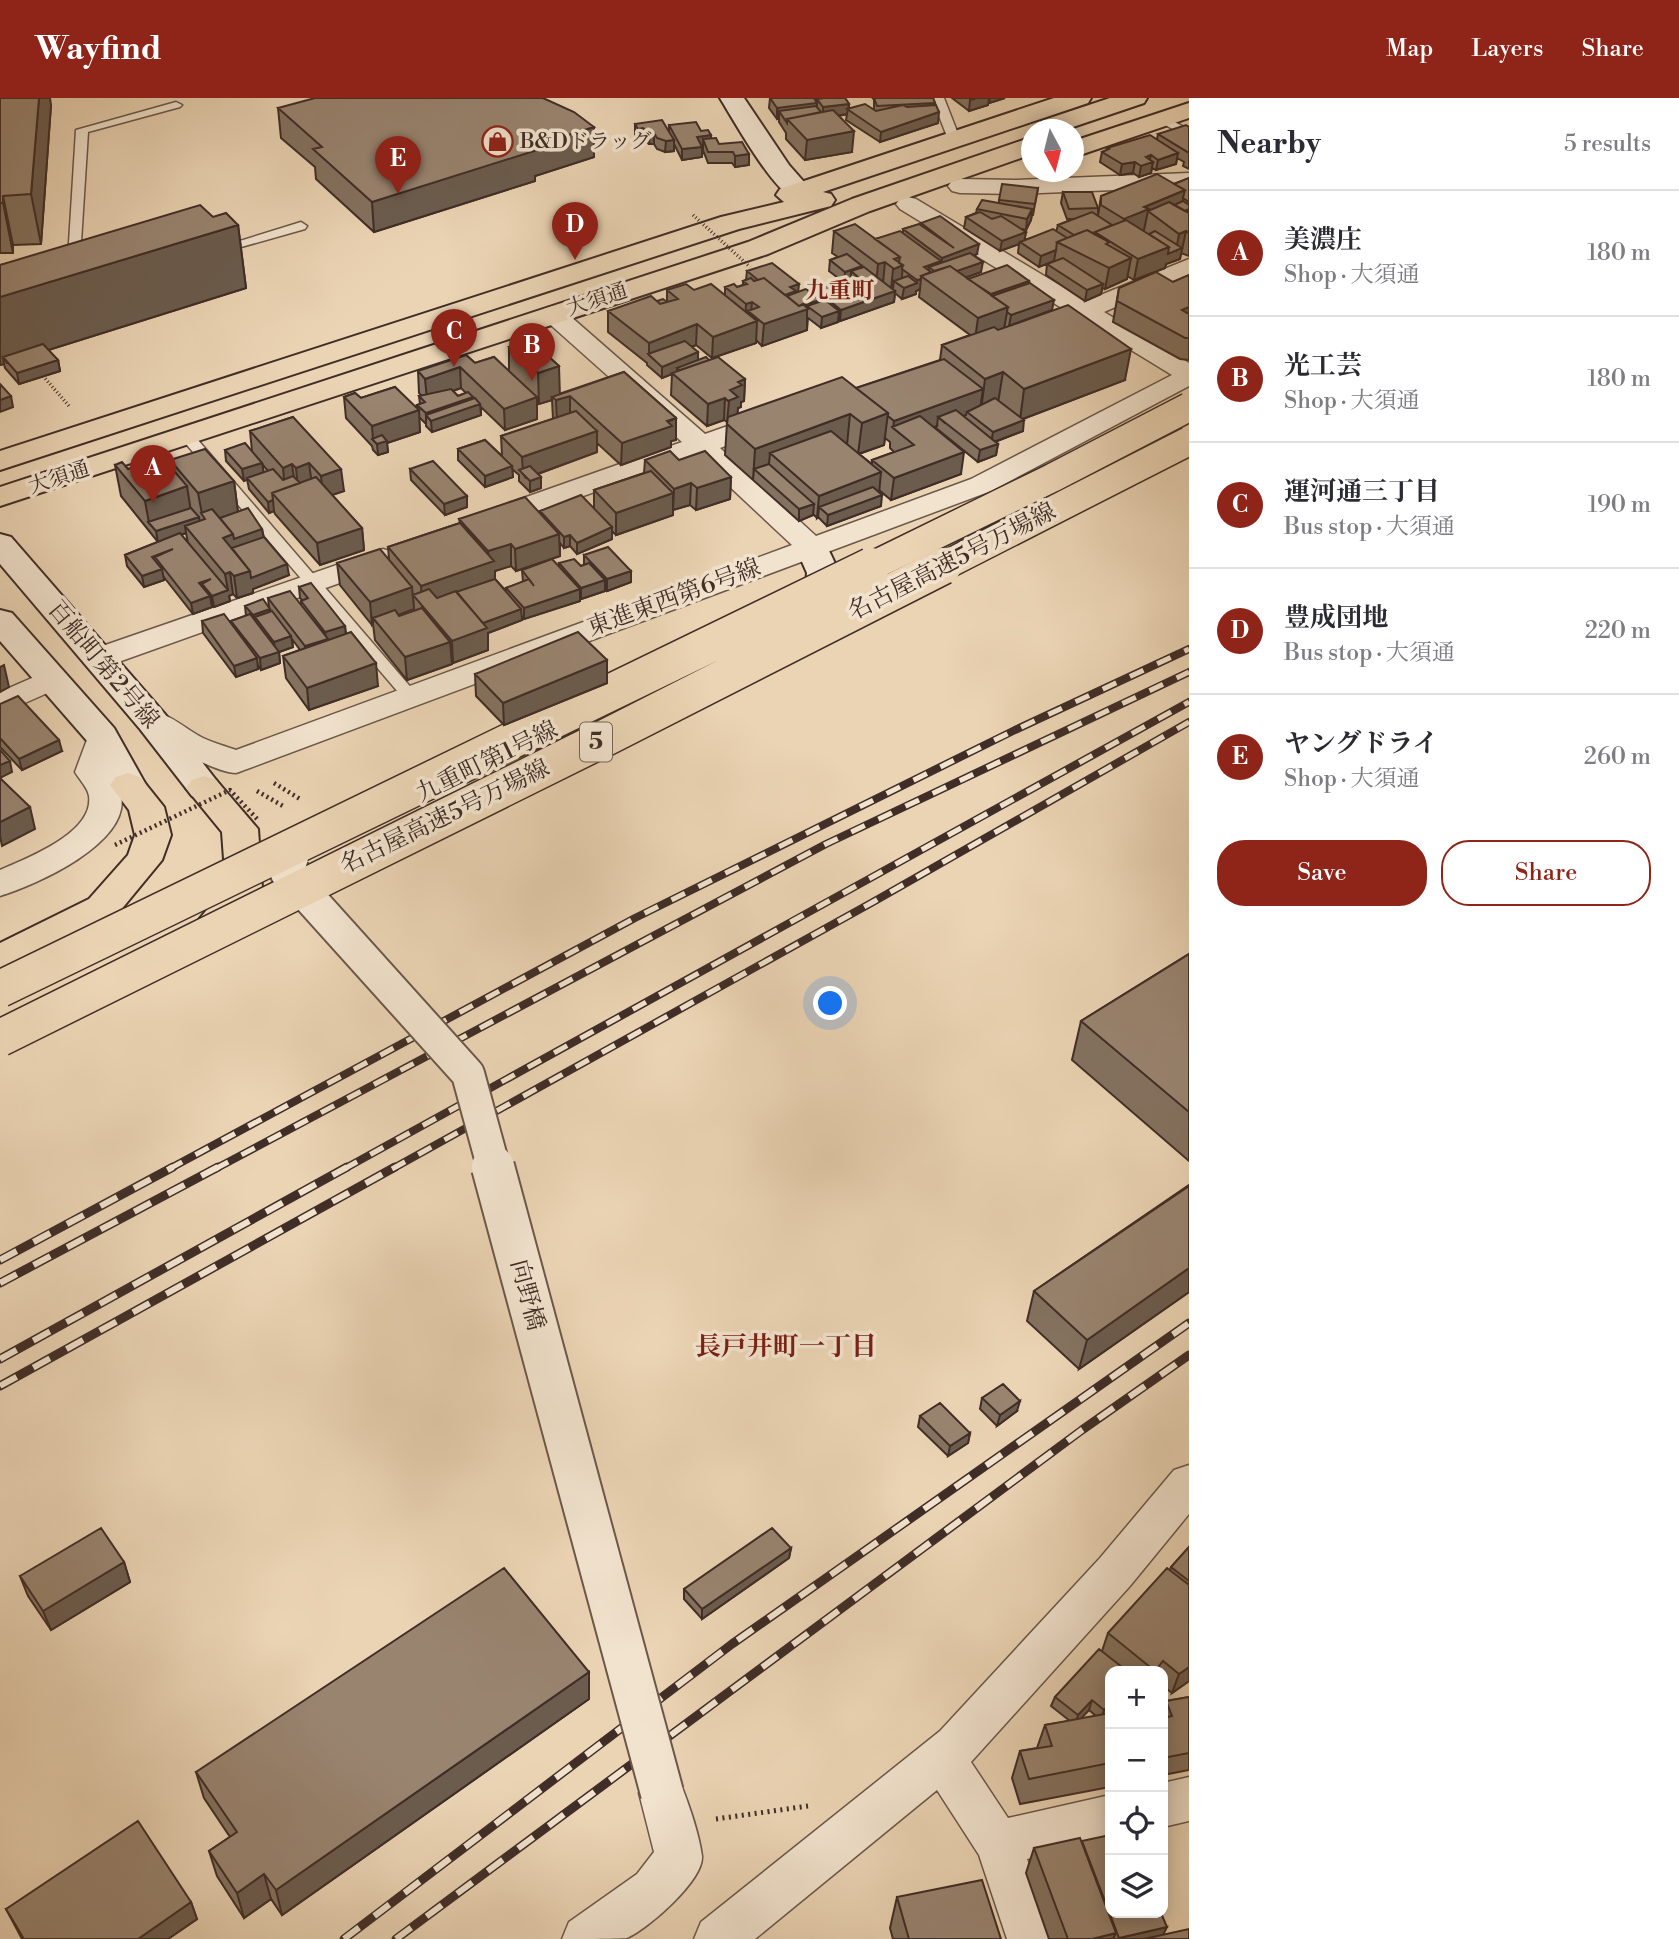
<!DOCTYPE html>
<meta charset="utf-8">
<style>
:root{--surface:#fff;--page:#f2f2f3;--text:#2b2b33;--muted:#7c7c81;--line:#e1e1e2;--accent:#8f2418}
body{margin:0;font-family:"Libre Bodoni","Noto Serif JP",serif;background:var(--page);color:var(--text)}
.controls{position:absolute;right:21px;bottom:21px;display:grid;overflow:hidden;border-radius:14px;box-shadow:0 4px 18px #0003}
.controls button{width:63px;height:63px;display:grid;place-items:center;padding:0;border:0;border-bottom:2px solid var(--line);background:var(--surface);color:var(--text);font:35px sans-serif}
.compass{position:absolute;left:1021px;top:21px;width:63px;height:63px;border-radius:50%;background:var(--surface);box-shadow:0 4px 18px #0003;rotate:173deg}
.you{position:absolute;left:831px;top:906px;width:24px;height:24px;margin:-18px;border:5px solid #fff;border-radius:50%;background:#1a73e8;box-shadow:0 0 0 10px #1a73e833}
.badge{display:grid;place-items:center;width:46px;height:46px;border-radius:50%;background:var(--accent);color:#fff;font-size:23px;font-weight:700}
.pin{position:absolute;translate:-50% -58px;filter:drop-shadow(0 2px 4px #0008)}
.pin::after{content:'';position:absolute;top:37px;width:24px;height:21px;background:inherit;clip-path:polygon(0 0,100% 0,50% 100%)}
.list{margin:0;padding:0;list-style:none}
h2{display:flex;justify-content:space-between;align-items:center;height:91px;margin:0;padding:0 28px;font-size:30px}
h2 small{font-size:23px;font-weight:400;color:var(--muted)}
.list li{display:grid;grid-template-columns:46px 1fr auto;gap:21px;align-items:center;box-sizing:border-box;height:126px;padding:0 28px;border-top:2px solid var(--line)}
.list b{display:block;font-size:26px;white-space:nowrap}
.list p{margin:0;font-size:23px;white-space:nowrap;color:var(--muted)}
.list em{font-size:23px;font-style:normal;color:var(--muted)}
.actions{display:flex;gap:14px;padding:21px 28px}
.actions a{flex:1;padding:16px 0;border:2px solid var(--accent);border-radius:28px;text-align:center;font-size:24px;color:var(--accent)}
.actions .main{background:var(--accent);color:#fff}
.icon{flex:none;width:38px;height:38px;fill:none;stroke:currentColor;stroke-width:2;stroke-linecap:round;stroke-linejoin:round}
.map{position:relative;flex:none;width:1189px;height:1841px;overflow:hidden}
header{display:flex;align-items:center;gap:42px;box-sizing:border-box;height:98px;padding:0 35px;background:var(--accent);color:#fff}
header strong{font-size:33px}
nav{display:flex;gap:38px;margin-inline-start:auto;font-size:24px}
main{display:flex}
aside{flex:1;background:var(--surface)}
.map>svg:first-child{display:block}
.lines{fill:none;stroke-linecap:round;stroke-linejoin:round}
.lane-casing{stroke:#6b574a;stroke-width:3}
.street-casing{stroke:#6b574a;stroke-width:3}
.secondary-casing{stroke:#402d27;stroke-width:4}
.primary-casing{stroke:#402d27;stroke-width:4}
.highway-casing{stroke:#402d27;stroke-width:4}
.path-far2{stroke:#402d27;stroke-width:3.5;stroke-dasharray:1 2.5;stroke-linecap:butt}
.path-far1{stroke:#402d27;stroke-width:4.5;stroke-dasharray:2 3.5;stroke-linecap:butt}
.path{stroke:#402d27;stroke-width:5;stroke-dasharray:2 4.5;stroke-linecap:butt}
.lane{fill:#f2e3ce;fill-rule:evenodd}
.street{fill:#f2e3ce;fill-rule:evenodd}
.secondary{fill:#f2e3ce;fill-rule:evenodd}
.primary{fill:#ebd4b4;fill-rule:evenodd}
.highway{fill:#ebd4b4;fill-rule:evenodd}
.rail-far1-casing{stroke:#402d27;stroke-width:8}
.rail-casing{stroke:#402d27;stroke-width:9}
.rail-far1{stroke:#f2e3ce;stroke-width:5;stroke-dasharray:15;stroke-linecap:butt}
.rail{stroke:#f2e3ce;stroke-width:6;stroke-dasharray:19;stroke-linecap:butt}
.street-bridge-far1-casing{stroke:#6b574a;stroke-width:36;stroke-linecap:butt}
.street-bridge-casing{stroke:#6b574a;stroke-width:46;stroke-linecap:butt}
.highway-bridge-far1-casing{stroke:#402d27;stroke-width:31;stroke-linecap:butt}
.highway-bridge-casing{stroke:#402d27;stroke-width:39;stroke-linecap:butt}
.path-bridge-far1{stroke:#402d27;stroke-width:3.5;stroke-dasharray:1 2.5;stroke-linecap:butt}
.path-bridge{stroke:#402d27;stroke-width:4.5;stroke-dasharray:2 3.5;stroke-linecap:butt}
.street-bridge-far1{stroke:#f2e3ce;stroke-width:32}
.street-bridge{stroke:#f2e3ce;stroke-width:42}
.highway-bridge-far1{stroke:#ebd4b4;stroke-width:28}
.highway-bridge{stroke:#ebd4b4;stroke-width:36}
.wall{fill:#847260;stroke:#402d27;stroke-width:2;fill-rule:evenodd}
.shaded-wall{fill:#6b5c4e;stroke:#402d27;stroke-width:2}
.building{fill:#998470;stroke:#402d27;stroke-width:2}
.labels{text-anchor:middle;dominant-baseline:central;stroke-width:7;stroke-linejoin:round;paint-order:stroke}
.far-poi-label{font-size:21px;fill:#402d27;stroke:#f2e3ce;text-anchor:start}
.far-street-label{font-size:21px;fill:#402d27;stroke:#f2e3ce}
.far-quarter-label{font-size:23px;font-weight:bold;fill:#7a1f14;stroke:#f2e3ce}
.shield{fill:#f2e3ce;stroke:#756459;stroke-width:2}
.shield-label{font-size:23px;font-weight:bold;fill:#402d27}
.street-label{font-size:24px;fill:#402d27;stroke:#f2e3ce}
.neighbourhood-label{font-size:26px;font-weight:bold;fill:#7a1f14;stroke:#f2e3ce}
</style>
<header>
<strong>Wayfind</strong>
<nav><a>Map</a><a>Layers</a><a>Share</a></nav>
</header>
<main>
<div class="map">
<svg width="1189" height="1841" viewBox="0 0 1189 1841">
<rect width="100%" height="100%" fill="#ebd4b4"/>
<filter id="stains"><feTurbulence type="fractalNoise" baseFrequency=".00286" numOctaves="4"/><feColorMatrix values="0 0 0 0 .2 0 0 0 0 .09 0 0 0 0 .02 0 0 0 .5 -.17"/></filter>
<radialGradient id="worn" r=".72"><stop offset=".6" stop-color="#630" stop-opacity="0"/><stop offset="1" stop-color="#630" stop-opacity=".3"/></radialGradient>
<g class="lines">
<defs>
<path id="lane" d="M932,0H944L960,41L958,43L948,41Z
M176,4L182,7L180,9L88,34L80,160L86,166L84,169H76L68,161L76,32Z
M1158,19H1166L1189,32V40L1158,23Z
M301,124L307,128L305,131L220,155L214,151Z
M186,333L191,334L414,593L417,597L414,601H404L181,340L179,337Z"/>
<path id="street" d="M1189,75V89L1015,96L960,95L952,93L948,88L952,83L960,81L1015,82Z
M908,99L916,101L1086,203L1189,161V177L1104,214L1189,265V288L991,393L247,671C243,672 240,674 236,675C216,675 147,639 137,623L141,616C166,609 182,630 203,640C214,645 225,648 236,652L792,447L697,358L498,428L488,430L478,428L474,422L478,416L682,344L544,221L540,216L544,211L553,208L562,211L705,336L762,316L772,314L782,316L785,322L782,328L720,350L816,438L971,381L1172,277L1082,222L1033,239L1024,236L1020,231L1024,226L1065,212L900,111L896,106L900,101Z
M383,451L393,454L397,460L393,466L110,567L99,570L88,567L84,560L88,553Z
M50,572L61,575L65,582L61,589L0,616V594Z
M102,628L113,631L118,638L107,674C112,680 119,689 121,697C131,745 36,787 0,798V772C27,760 94,735 89,698C88,690 79,681 75,674L91,631Z
M1189,1367V1416L1130,1488L971,1664L1008,1720L1110,1697V1741L1027,1761L1055,1841H1007L979,1757L937,1692L755,1841H694L701,1824L940,1633L1100,1460L1174,1372Z
M662,1673L678,1679C687,1701 699,1735 702,1758C704,1782 648,1831 627,1840C615,1841 577,1841 562,1841L569,1824L637,1776L654,1754L639,1695L646,1679Z
M1189,1679V1723L1163,1729V1685Z"/>
<path id="secondary" d="M720,0H744L789,67L811,92L807,98C802,99 797,101 791,98C771,89 733,21 720,0Z
M0,436L11,439L164,615L216,682L222,690L216,698L204,702L192,698L140,631L0,466Z
M812,440L823,443C839,467 850,499 820,515C808,521 800,522 788,519L783,512L788,505L805,496L807,475L796,450L801,443Z
M0,512L12,515L114,630L146,687L140,695L128,699L116,695L88,644L0,543Z"/>
<path id="primary" d="M1054,0H1091L1088,5L823,94L831,96L835,102L831,108L739,131L0,372V353L721,119L784,104L776,97L780,91Z
M1110,0H1147L1144,5L1064,32H1044L1040,27L1044,22Z
M1189,5V20L1074,59V43Z
M1032,39V56L870,113L768,156L0,408V389L748,144L852,101Z"/>
<path id="highway" d="M128,675L140,679L164,709L171,737L162,762L115,819L13,871L0,875V845L89,801L128,757L135,737L129,712L110,687L116,679Z
M204,678L216,682L258,731L262,790L222,847L200,857L187,854L181,844L226,788L222,734L186,690L192,682Z"/>
</defs>
<use href="#lane" class="lane-casing"/>
<use href="#street" class="street-casing"/>
<use href="#secondary" class="secondary-casing"/>
<use href="#primary" class="primary-casing"/>
<use href="#highway" class="highway-casing"/>
<path class="path-far2" d="M43,278L69,308"/>
<path class="path-far1" d="M274,685L300,701
M257,693L283,708"/>
<path class="path" d="M716,1721L808,1708"/>
<use href="#lane" class="lane"/>
<use href="#street" class="street"/>
<use href="#secondary" class="secondary"/>
<use href="#primary" class="primary"/>
<use href="#highway" class="highway"/>
<defs>
<path id="rail-far1" d="M169,1071L635,820L1015,632L1189,551
M215,1071L826,746L1189,574
M344,1071L1189,604
M392,1071L873,804L1189,624"/>
<path id="rail" d="M0,1162L173,1069
M0,1185L218,1069
M0,1261L347,1069
M0,1288L395,1069
M344,1841L732,1546L1189,1225
M396,1841L1082,1332L1189,1257"/>
</defs>
<use href="#rail-far1" class="rail-far1-casing"/>
<use href="#rail" class="rail-casing"/>
<use href="#rail-far1" class="rail-far1"/>
<use href="#rail" class="rail"/>
<defs>
<path id="street-bridge-far1" d="M292,759L287,775L468,976L494,1071"/>
<path id="street-bridge" d="M493,1069L662,1695"/>
<path id="highway-bridge-far1" d="M868,470L1052,380L1189,309
M940,470L1189,343"/>
<path id="highway-bridge" d="M0,891L871,468
M0,940L603,641L943,468"/>
</defs>
<use href="#street-bridge-far1" class="street-bridge-far1-casing"/>
<use href="#street-bridge" class="street-bridge-casing"/>
<use href="#highway-bridge-far1" class="highway-bridge-far1-casing"/>
<use href="#highway-bridge" class="highway-bridge-casing"/>
<path class="path-bridge-far1" d="M693,117L750,169"/>
<path class="path-bridge" d="M115,747L230,692L259,723"/>
<use href="#street-bridge-far1" class="street-bridge-far1"/>
<use href="#street-bridge" class="street-bridge"/>
<use href="#highway-bridge-far1" class="highway-bridge-far1"/>
<use href="#highway-bridge" class="highway-bridge"/>
</g>
<path class="wall" d="M0,0L51,7L41,146L13,147V155H0Z
M770,0H845L849,6V11L874,12V1L872,0H933L935,5L938,25L880,44L846,22L847,16L839,18L852,54L805,62L786,41V35L779,24V20L777,21L769,10Z
M952,0H1005L989,5L988,4V7L969,13Z
M278,10L594,59L535,78V83L374,134L316,81L315,69L281,40Z
M635,26L669,34V27L701,33L719,46L749,56V67L735,69L732,65H708L703,52V48L702,59L682,62L674,46V53L665,54L657,51L654,46H649L643,41L638,42L635,36Z
M1189,29V71L1183,68L1184,64L1177,60L1176,66L1156,72L1152,70L1151,75L1139,79L1133,75L1120,77L1100,64L1102,54L1107,52V50L1157,41L1158,36Z
M1189,80V158L1181,155L1180,161L1166,166L1165,170L1134,182L1127,178V181L1105,191L1102,190L1101,196L1085,203L1046,177L1047,166L1054,163L1039,169L1018,155L1019,146L1000,153L964,130L966,119L976,115L977,111L999,105V102L1038,90L1033,117H1032L1031,122L1026,132L1022,131L1026,134L1024,142L1056,134L1058,127L1073,121H1067L1061,105L1063,94L1098,110V118L1101,98L1174,86Z
M213,119L238,127L246,190L48,252L58,262L60,273L19,286L5,270L4,266L0,267V167Z
M921,125L977,156L974,158L981,174L967,179L968,181L1029,185L1052,212L1125,282L1023,321V333L995,344L998,346L996,357L978,364L936,330L937,328L933,329L961,376L891,402L879,392L881,408L827,428L818,419L817,420L813,416V417L799,423L725,357L727,324L724,322L707,328L671,297L672,276L662,280L647,267V265L608,234V213L657,203L667,204V192H694L725,197V189H737L743,187V183L746,182L747,173L798,194L814,198L815,191L842,183L829,173L830,162L838,159L832,155L834,133L875,141L903,135V131L920,126ZM920,191L919,199L970,237L942,247L940,262L856,290L737,316L738,310L741,309V304L744,303L745,281L709,262H698L692,249L696,247L712,260L756,245V242L762,248L807,232L808,220L821,230L838,224V221L840,223L894,204L895,195L902,201L916,196V193ZM885,340L890,344V350L894,354L872,362V366L859,356L884,347Z
M1189,177V262L1180,261L1113,224L1119,190L1173,184Z
M530,242L559,268V296L624,274L676,320V342L671,343V349L621,367L597,345V354L538,376L541,379V390L530,394L519,383V377L512,371L513,379L485,389L458,362V351L485,342L502,358L501,338L553,321L552,302L539,306L537,305V321L505,332L481,309V317L432,334L426,328V326L419,319L420,334L387,345L388,354L378,357L373,352L372,348L346,320L344,299L355,295L361,300L395,289L417,311V307L420,306L419,298H422L419,295L418,273L466,257L475,265L494,259L509,274V249ZM461,290L466,295L458,298L453,293Z
M293,319L344,393L332,397L362,430L364,452L320,467L275,416L274,413L269,415L249,391L247,381L244,383L226,363L225,352L252,353L250,333ZM262,366L268,373L264,375Z
M170,362L234,383L238,414L262,431L264,440L289,477L253,491V495L237,500L233,496L229,498L230,503L214,509L211,506L212,509L193,516L163,478L164,482L144,489L127,468L125,457L158,444L121,398L115,367L128,371H172ZM186,435L188,445L181,437Z
M645,362H679L731,379L730,401L696,412L690,407L673,412V417L616,437L612,433V441L577,456L570,448L564,450L560,445V458L516,473L511,468L495,473V481L506,493V490L523,484L522,472L559,468V465L581,468L584,467V457L631,473V484L607,493L605,491V493L581,501L580,500V503L524,521L521,518L522,522L488,535V552L453,565L452,563V566L407,582L375,542L373,526L372,527L340,487L337,465L389,461L388,449L460,425L459,421L540,415V413L594,411V392L644,375ZM413,499L414,513L399,518L398,517L414,511Z
M410,371L467,398V409L445,417L411,382Z
M299,489L345,528L346,536L378,588L309,612L286,580L283,558L300,552L292,541L293,549L279,554L280,565L261,572L258,567V571L236,579L203,535L202,523L232,527L231,523L246,518L245,508L269,509L268,500L301,507V503L302,502L300,500Z
M607,562V585L504,627L476,598L475,576Z
M0,606L62,653L22,672L0,649Z
M1189,856V1063L1072,962L1081,923Z
M1189,1087V1194L1079,1271L1027,1223L1034,1193Z
M982,1300L1017,1313L997,1328L980,1311Z
M920,1318L970,1335L968,1345L948,1358L918,1329Z
M1189,1449V1583L1172,1595L1163,1588V1573H1110V1612L1106,1616L1110,1615V1689L1020,1706L1012,1680L1020,1653L1037,1650L1045,1627L1070,1623L1051,1608L1055,1599L1102,1553L1108,1535L1170,1472L1171,1469ZM1089,1612L1096,1618L1080,1621Z
M791,1450L789,1460L702,1521L684,1501V1491Z
M124,1464L130,1484L51,1532L28,1498L20,1478Z
M1189,1599V1672L1163,1677V1612L1166,1603Z
M589,1601L282,1817L271,1801L244,1820L217,1778L209,1753L230,1739L204,1700L196,1674Z
M1081,1745L1163,1837L1189,1841H1049L1026,1775L1034,1750Z
M897,1799L1001,1841H893L890,1830Z
M191,1804L197,1821L168,1841H22L6,1811Z"/>
<path class="shaded-wall" d="M39,0H50L51,7L41,146L31,96Z
M814,0H840L817,1V15L779,13V20L777,21V10Z
M977,0H989L988,7L969,13L970,2Z
M990,0H1005L989,5Z
M849,6L847,16L823,20V9Z
M939,14L938,25L880,44L881,34Z
M594,29V59L535,78V83L374,134L372,104L529,49Z
M643,30V41L638,42V31Z
M854,33L852,54L805,62L807,42Z
M654,35V46H649L650,36Z
M711,37V47L703,41V48L696,49L697,39Z
M674,42V53L665,54L666,43Z
M702,49V59L682,62V51Z
M1178,55L1176,66L1156,72L1158,62Z
M749,56V67L735,69V58Z
M1151,57L1149,65L1153,64L1151,75L1139,79L1141,68L1146,59Z
M1135,64L1133,75L1120,77L1122,66Z
M1185,92L1181,113H1148L1144,132L1120,142L1124,121L1144,109Z
M3,98L13,147V155L3,105Z
M1032,111L1031,122L1026,132L1027,121Z
M238,127L246,190L7,265L3,259L4,266L0,267V199Z
M1186,133L1180,161L1166,166L1165,170L1134,182L1138,161L1169,149L1176,153L1179,136Z
M1026,134L1024,145L1020,144L1019,146L1000,153L1002,143Z
M979,146L977,156L941,170L942,160Z
M1056,152L1054,163L1039,169L1041,158Z
M900,159L903,167L901,188L894,183L893,191L891,192L894,161Z
M1131,160L1127,181L1105,191L1109,170Z
M941,163L940,174L929,169L928,178L924,169Z
M885,164L883,185L876,188L878,166Z
M983,164L981,174L940,189L941,178Z
M862,168L861,179L857,178L851,173V182L844,184L845,174Z
M921,181L920,191L916,193V196L902,201L904,190L917,185V182Z
M1029,183L1028,194L991,206V196Z
M799,186L798,196L781,200L790,189Z
M1103,186L1101,196L1085,203L1087,192Z
M895,193L894,204L840,223L841,212Z
M820,202L819,213L807,208V232L762,248L764,226L794,211Z
M1054,202L1052,212L1009,228L1011,217Z
M752,204L751,216L748,213L747,226L745,227L746,206Z
M1008,209L1004,231L975,241L978,220Z
M1189,209V228L1182,212Z
M839,213L838,224L821,230L822,219Z
M757,223L756,245L712,260L713,239Z
M697,226L696,247L656,263L649,257V245Z
M1131,251L1125,282L1020,322L1024,291Z
M698,254V265L677,270V274L662,280V269Z
M58,262L60,273L19,286L17,275Z
M559,268L560,299H552V302L539,306L538,275Z
M460,269L461,290L427,302L425,281Z
M1003,274L998,305L981,312L985,281Z
M745,281L744,303L741,304V309L738,310L737,321L727,324L730,292L738,284Z
M983,291L980,312L967,314L966,317L945,325L938,319L937,328L906,340L893,330L894,323Z
M11,298L13,309L0,314V302Z
M570,298V319L557,324L556,302Z
M473,299L474,308L480,306L481,317L432,334L431,323L426,317V326V315Z
M537,299V321L505,332L504,311Z
M725,300L724,322L707,328L708,306Z
M419,312L420,334L387,345L388,354L378,357L377,346L373,342L372,328Z
M888,315L884,347L858,356L862,325Z
M850,316L847,347L770,355L768,376L754,371L753,382L755,351Z
M676,320V342L671,343V349L621,367L622,345Z
M1024,322L1023,333L991,345L993,334Z
M597,333V354L526,380L523,376L522,359Z
M998,346L996,357L978,364L980,352Z
M964,354L961,376L891,402L894,380Z
M262,365L264,376L244,383L242,371Z
M309,365L312,387L298,392L296,370Z
M292,366L295,388L285,392L283,370Z
M512,368L513,379L485,389V378Z
M341,371L344,393L323,400L321,378Z
M881,374L879,396L819,409L818,419L817,420L819,398Z
M541,379V390L530,394V383Z
M731,379L730,401L696,412L697,390Z
M234,383L238,415L217,431L202,416L198,395Z
M691,385L690,407L673,412L674,391Z
M187,388L192,420L149,425L145,403Z
M673,395V417L616,437V415Z
M882,397L881,408L827,428L828,417Z
M467,398V409L445,417L444,406Z
M273,402L274,413L269,415L268,404Z
M814,406L813,417L799,423V411Z
M199,419L200,430L185,428L186,435L158,445L156,433Z
M612,429V441L577,456V445Z
M362,430L364,452L320,467L317,445Z
M262,431L264,442L229,461L223,440L233,436Z
M559,436L560,458L516,473L515,451Z
M570,437V448L564,450V439Z
M511,446V468L495,473V485L422,508L421,488L489,464L488,453Z
M287,466L289,477L253,491V495L237,500L234,478L250,473Z
M162,471L164,482L144,489L142,478Z
M631,473V484L607,493V481Z
M230,474L233,496L229,498L230,503L214,509L212,498L228,492L225,476Z
M605,482V493L581,501V490Z
M412,489L414,511L377,525L373,520V526L372,527L370,504Z
M580,491V503L524,521V510Z
M210,498L212,509L193,516L191,505Z
M270,511L272,522L255,519L256,528H254L253,517Z
M521,511L522,522L488,535V552L453,565L452,543L478,527Z
M345,528L346,539L306,560L305,548L326,541L325,534Z
M291,538L293,549L279,554L280,565L261,572L260,560L275,555L274,544Z
M450,544L452,566L407,582L405,559Z
M257,560L258,571L236,579L234,568Z
M607,562V585L504,627L503,605Z
M376,565L378,588L309,612L307,590Z
M4,567L9,589L0,594V569Z
M59,642L62,653L22,672L19,661Z
M10,663L12,674L0,680V667Z
M30,709L35,731L2,748L0,738V724Z
M1189,1170V1194L1079,1271L1087,1242Z
M1020,1303L1017,1313L997,1328L1000,1317Z
M970,1335L968,1345L948,1358L950,1348Z
M791,1450L789,1460L702,1521V1511Z
M124,1464L130,1484L51,1532L43,1513Z
M1189,1569V1583L1172,1595L1179,1576Z
M589,1574V1601L282,1817L276,1792Z
M1092,1602L1089,1612L1075,1627L1078,1617Z
M1110,1606V1612L1101,1622L1104,1612Z
M264,1776L271,1801L244,1820L237,1795Z
M191,1804L197,1821L168,1841H138Z
M1167,1829L1161,1841H1118L1119,1840Z
M1116,1835L1113,1841H1092Z"/>
<path class="building" d="M0,0H39L31,96L3,98V105H0Z
M315,0H543L574,14L594,29L529,49L534,53L372,104L313,51L322,49L278,10Z
M770,0H814L817,5L777,10Z
M824,0H845L849,6L823,9L817,1Z
M874,0H933L935,5L877,8Z
M865,6L876,13L903,7L907,9L936,7L939,14L881,34L847,11Z
M816,8L821,14L787,21V25L779,13Z
M833,12L854,33L807,42L787,21Z
M662,22L674,42L666,43L657,40L654,35L650,36L643,30L638,31L635,26Z
M696,24L701,33L708,32L711,37L697,39L702,49L682,51L669,27Z
M1186,27L1189,29V55L1158,36Z
M1150,37L1178,55L1158,62L1151,57L1146,59L1153,64L1141,68L1135,64L1122,66L1102,54L1109,51L1107,50Z
M716,40L719,46L742,44L749,56L735,58L733,54H708L703,41Z
M1157,76L1185,92L1144,109L1149,111L1124,121L1101,107V98Z
M1189,80V104L1183,100L1185,92L1174,86Z
M1002,86L1038,90L1035,106L999,102Z
M1063,94H1092L1098,110L1069,111Z
M982,102L1032,111L1027,121L977,111Z
M1183,103L1189,107V111L1185,113L1174,107Z
M1169,104L1189,115V135L1186,133L1179,136L1148,113Z
M200,107L213,119L226,115L238,127L0,199V167Z
M980,114L992,121L1001,118L1026,134L1002,143L966,119Z
M1092,114L1112,127L1095,134L1094,136L1087,132L1074,137L1058,127Z
M940,118L979,146L942,160L903,131L919,126L954,150L921,125Z
M1126,122L1169,149L1138,161L1095,134Z
M855,126L900,159L894,161L903,167L894,171L885,164L878,166L834,133Z
M1053,131L1067,140L1057,144L1056,152L1041,158L1020,144Z
M1087,132L1109,144L1106,146L1131,160L1109,170L1057,144Z
M900,133L941,163L924,169L931,174L921,178V181L917,182L902,171L903,167L899,165L900,159L875,141Z
M1155,133L1182,150L1168,156L1169,149L1149,136Z
M970,155L983,164L957,173L950,168L934,173L929,169Z
M847,156L862,168L845,174L830,162Z
M1063,160L1103,186L1087,192L1047,166Z
M772,165L799,186L790,189L796,193L785,197L764,180L758,182L747,173Z
M1007,167L1029,183L991,196L968,181Z
M950,168L1008,209L978,220L921,178Z
M864,169L895,193L841,212L815,191L857,178L851,173Z
M1156,174L1173,184L1189,177V209L1182,212L1187,215L1189,214V240H1185L1117,203L1119,190Z
M908,178L917,185L904,190L894,183Z
M751,180L754,183L764,180L799,208L803,206L808,211L764,226L748,213L759,209L752,204L746,206L725,189L734,186L737,189L747,186L743,183Z
M1030,185L1054,202L1011,217L1007,214L1008,209L992,198Z
M686,186L694,192L711,186L757,223L713,239L697,226L649,245L608,213L651,198L660,206L678,201L667,192Z
M806,191L820,202L799,208L787,198Z
M663,201L667,204L660,206L657,203Z
M825,202L839,213L822,219L807,208Z
M1068,207L1131,251L1024,291L1003,274L985,281L942,247L994,229L998,232Z
M530,242L559,268L538,275L509,249Z
M685,243L698,254L662,269L648,256Z
M43,246L58,262L17,275L3,259Z
M466,257L475,265L494,259L537,299L504,311L460,269L425,281L418,273Z
M706,259L709,262L680,272L677,270Z
M718,259L745,281L738,284L742,287L730,292L738,299L728,303L725,300L708,306L672,275Z
M944,261L983,291L894,323L888,318V315L856,290Z
M624,274L676,320L667,323L672,328L622,345L570,298L556,302L552,299Z
M842,279L888,315L862,325L850,316L755,351L727,326L728,319Z
M0,286L11,298L0,302Z
M395,289L419,312L372,328L344,299L355,295L361,300Z
M451,291L458,298L468,294L473,299L426,315L417,307L425,304L419,298Z
M475,300L480,306L431,323L426,317Z
M995,300L1024,322L993,334L967,314Z
M956,312L998,346L980,352L938,319Z
M576,313L597,333L522,359L501,338Z
M920,318L964,354L894,380L872,362L914,347L892,329Z
M293,319L341,371L321,378L309,365L296,370L292,366L283,370L250,333Z
M831,333L881,374L819,398L770,355Z
M382,337L387,343L377,346L372,341Z
M485,342L512,368L485,378L458,351Z
M245,345L262,365L242,371L225,352Z
M205,351L234,383L198,395L170,362Z
M670,353L679,362L705,353L731,379L697,390L691,385L674,391L645,362Z
M163,360L187,388L145,403L115,367L122,364L128,371Z
M433,363L467,398L444,406L410,371Z
M769,366L814,406L799,411L754,371Z
M530,368L541,379L530,383L519,372Z
M273,371L283,382L293,378L300,385L272,395L273,402L268,404L247,380Z
M651,373L673,395L616,415L594,392Z
M316,379L362,430L317,445L272,395Z
M873,389L882,397L828,417L819,409Z
M581,397L612,429L577,445L570,437L564,439L540,413Z
M525,399L559,436L515,451L511,446L488,453L459,421Z
M191,410L199,419L156,433L148,424Z
M248,410L262,431L234,441L233,436L220,420Z
M212,411L233,436L223,440L250,473L234,478L230,474L225,476L185,428L205,421L201,415Z
M460,425L494,463L421,488L388,449Z
M180,435L228,492L212,498L202,486L211,481L199,485L210,498L191,505L155,459L173,451L152,459L162,471L142,478L125,457Z
M264,439L287,466L251,480L250,473L232,450Z
M608,449L631,473L607,481L584,457Z
M380,451L412,489L370,504L337,465Z
M552,461L580,491L524,510L506,490L529,481L534,488L522,472Z
M574,461L581,468L589,465L605,482L581,490L559,465Z
M495,481L521,511L483,525L456,494Z
M311,485L345,528L325,534L301,503L308,500L299,489Z
M429,491L437,500L456,493L487,530L452,543L413,497Z
M290,493L328,541L305,548L268,500Z
M263,501L270,511L253,517L245,508Z
M422,510L450,544L405,559L373,520L395,512L399,518Z
M272,513L291,538L274,544L255,519Z
M224,516L257,560L234,568L202,523Z
M250,516L279,554L260,560L231,523Z
M351,534L376,565L307,590L283,558Z
M578,534L607,562L503,605L475,576Z
M18,598L59,642L19,661L0,640V606Z
M0,652L10,663L0,667Z
M0,680L30,709L0,724Z
M1189,856V1014L1081,923Z
M1189,1088V1170L1087,1242L1034,1193Z
M1003,1286L1020,1303L1000,1317L982,1300Z
M940,1305L970,1335L950,1348L920,1318Z
M101,1430L124,1464L43,1513L20,1478Z
M772,1430L791,1450L702,1511L684,1491Z
M1189,1449V1483L1171,1469Z
M504,1470L589,1574L276,1792L264,1776L237,1795L209,1753L237,1734L196,1674Z
M1167,1470L1189,1487V1569L1179,1576L1163,1563L1155,1573L1108,1535Z
M1099,1551L1127,1573H1110V1606L1104,1612L1092,1602L1078,1617L1055,1599Z
M1189,1599V1655L1163,1660V1620L1172,1618L1166,1603Z
M1110,1615V1665L1029,1681L1020,1653L1052,1648L1045,1627Z
M138,1723L191,1804L138,1841H24L6,1811Z
M1110,1737V1815H1161L1167,1829L1119,1840L1082,1743Z
M1080,1740L1116,1835L1092,1841H1068L1034,1750Z
M982,1782L1001,1841H909L897,1799Z
M1189,1831V1841H1144Z"/>
<defs>
<symbol id="shop-ring" viewBox="-11 -11 22 22"><circle r="9.5" fill="#f2e3ce" stroke="#8f2418" stroke-width="1.5"/><path d="M-5-2.5h2.3a2.7 3.5 0 0 1 5.4 0H5L5.5 6h-11ZM-1.5-2.5h3a1.5 2.3 0 0 0-3 0Z" fill="#8f2418"/></symbol>
</defs>
<g fill-rule="evenodd">
<use href="#shop-ring" x="480" y="26" width="35" height="35"/>
</g>
<g class="labels">
<g class="far-poi-label">
<text x="520" y="44">B&amp;Dドラッグ</text>
</g>
<g class="far-street-label">
<text transform="translate(597 202) rotate(-18)">大須通</text>
<text transform="translate(59 380) rotate(-18)">大須通</text>
</g>
<g class="far-quarter-label">
<text x="840" y="193">九重町</text>
</g>
<rect class="shield" x="580" y="624.5" width="32" height="39" rx="5"/>
<g class="shield-label">
<text x="596" y="644">5</text>
</g>
<g class="street-label">
<text transform="translate(952 464) rotate(-27)">名古屋高速5号万場線</text>
<text transform="translate(674 500) rotate(-20)">東進東西第6号線</text>
<text transform="translate(103 567) rotate(50)">百船町第2号線</text>
<text transform="translate(487 664) rotate(-26)">九重町第1号線</text>
<text transform="translate(445 719) rotate(-26)">名古屋高速5号万場線</text>
<text transform="translate(527 1197) rotate(75)">向野橋</text>
</g>
<g class="neighbourhood-label">
<text x="786" y="1249">長戸井町一丁目</text>
</g>
</g>
<rect width="100%" height="100%" filter="url(#stains)"/>
<rect width="100%" height="100%" fill="url(#worn)"/>
</svg>
<div class="controls">
<button>+</button>
<button>−</button>
<button><svg class="icon" aria-label="locate" viewBox="0 0 24 24"><circle cx="12" cy="12" r="6"/><path d="M12 2v4M12 18v4M2 12h4M18 12h4"/></svg></button>
<button><svg class="icon" aria-label="layers" viewBox="0 0 24 24"><path d="M12 4l9 5-9 5-9-5zM3 14l9 5 9-5"/></svg></button>
</div>
<svg class="compass" viewBox="-18 -18 36 36"><path d="M0-13l5 13h-10z" fill="#e53935"/><path d="M0 13l5-13h-10z" fill="#7c7c81"/></svg>
<div class="you"></div>
<div class="pin badge" style="left:153px;top:405px">A</div>
<div class="pin badge" style="left:532px;top:283px">B</div>
<div class="pin badge" style="left:454px;top:269px">C</div>
<div class="pin badge" style="left:575px;top:162px">D</div>
<div class="pin badge" style="left:398px;top:96px">E</div>
</div>
<aside>
<h2>Nearby<small>5 results</small></h2>
<ul class="list">
<li><span class="badge">A</span><div><b>美濃庄</b><p>Shop · 大須通</p></div><em>180 m</em></li>
<li><span class="badge">B</span><div><b>光工芸</b><p>Shop · 大須通</p></div><em>180 m</em></li>
<li><span class="badge">C</span><div><b>運河通三丁目</b><p>Bus stop · 大須通</p></div><em>190 m</em></li>
<li><span class="badge">D</span><div><b>豊成団地</b><p>Bus stop · 大須通</p></div><em>220 m</em></li>
<li><span class="badge">E</span><div><b>ヤングドライ</b><p>Shop · 大須通</p></div><em>260 m</em></li>
</ul>
<div class="actions"><a class="main">Save</a><a>Share</a></div>
</aside>
</main>
